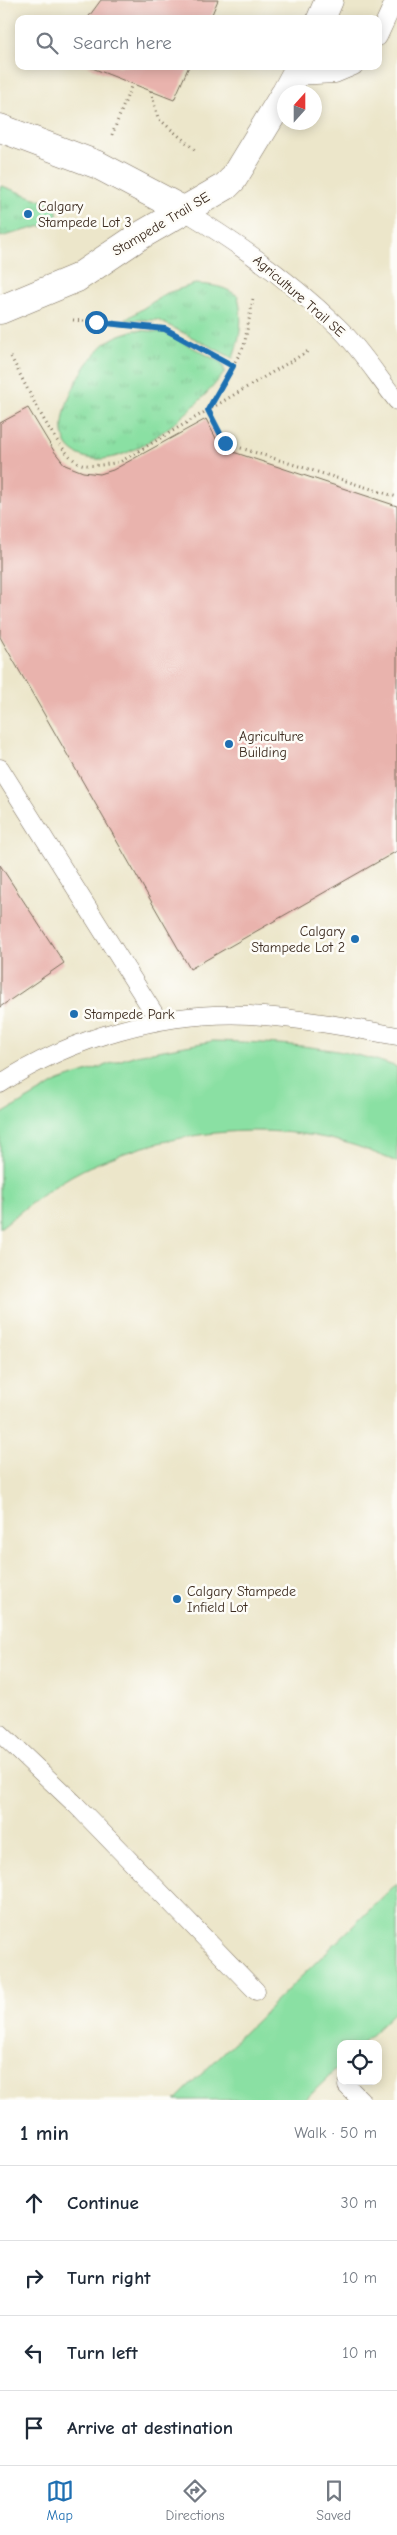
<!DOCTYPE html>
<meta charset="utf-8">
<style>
:root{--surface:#fff;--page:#f6f6f7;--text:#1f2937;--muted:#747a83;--line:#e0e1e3;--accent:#1f6fb2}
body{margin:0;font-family:"Comic Neue",sans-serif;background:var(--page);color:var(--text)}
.controls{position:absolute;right:15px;bottom:15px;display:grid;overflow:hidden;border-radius:10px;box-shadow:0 2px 12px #0003}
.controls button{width:45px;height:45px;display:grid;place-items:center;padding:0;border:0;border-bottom:1px solid var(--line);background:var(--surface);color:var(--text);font:25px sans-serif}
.compass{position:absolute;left:277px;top:85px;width:45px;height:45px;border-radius:50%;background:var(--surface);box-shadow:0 2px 12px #0003;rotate:21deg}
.stop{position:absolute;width:15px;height:15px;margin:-11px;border:4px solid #1f6fb2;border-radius:50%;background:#fff}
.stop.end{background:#1f6fb2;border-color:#fff;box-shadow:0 1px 5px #0008}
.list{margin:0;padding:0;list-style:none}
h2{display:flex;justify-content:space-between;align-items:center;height:65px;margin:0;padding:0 20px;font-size:21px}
h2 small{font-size:16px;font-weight:400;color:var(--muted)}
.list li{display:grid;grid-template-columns:32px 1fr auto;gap:15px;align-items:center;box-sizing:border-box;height:75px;padding:0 20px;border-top:1px solid var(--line)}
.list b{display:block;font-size:19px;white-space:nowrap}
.list em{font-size:16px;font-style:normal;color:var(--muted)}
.icon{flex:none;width:28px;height:28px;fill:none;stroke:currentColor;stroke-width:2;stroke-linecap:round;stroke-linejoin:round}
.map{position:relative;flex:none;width:397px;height:2100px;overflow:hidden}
.search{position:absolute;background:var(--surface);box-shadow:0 2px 12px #0003;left:15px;right:15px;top:15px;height:55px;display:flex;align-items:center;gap:12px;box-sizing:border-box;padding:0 18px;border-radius:10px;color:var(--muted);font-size:19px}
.sheet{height:365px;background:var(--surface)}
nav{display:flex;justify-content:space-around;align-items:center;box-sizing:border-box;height:70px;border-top:1px solid var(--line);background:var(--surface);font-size:14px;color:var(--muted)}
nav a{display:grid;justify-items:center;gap:2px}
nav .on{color:var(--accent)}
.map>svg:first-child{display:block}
.grass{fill:url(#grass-tufts);stroke:#628560}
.garden{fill:#8ae0a3;stroke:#628560}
.building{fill:#e9b3ad}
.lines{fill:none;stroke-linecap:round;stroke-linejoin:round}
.lane-casing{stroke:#796c5a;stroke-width:19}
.street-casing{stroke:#796c5a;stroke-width:29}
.path{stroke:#796c5a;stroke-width:3;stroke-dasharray:1 4;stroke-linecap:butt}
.lane{stroke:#fff;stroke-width:18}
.street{stroke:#fff;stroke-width:28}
.route{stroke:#1f6fb2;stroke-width:6}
.poi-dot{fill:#1f6fb2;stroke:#fdfcf7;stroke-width:2}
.labels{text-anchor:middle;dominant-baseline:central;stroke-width:5;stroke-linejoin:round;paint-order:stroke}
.poi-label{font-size:14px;fill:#3b2a1e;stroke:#fdfcf7;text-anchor:start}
.street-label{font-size:14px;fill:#3b2a1e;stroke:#fdfcf7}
</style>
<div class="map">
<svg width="397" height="2100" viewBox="0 0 397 2100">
<defs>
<pattern id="grass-tufts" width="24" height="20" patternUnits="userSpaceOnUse" patternTransform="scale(1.25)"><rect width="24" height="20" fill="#8ae0a3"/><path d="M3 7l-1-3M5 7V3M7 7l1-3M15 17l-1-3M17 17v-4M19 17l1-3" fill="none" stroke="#78c08c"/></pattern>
</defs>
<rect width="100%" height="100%" fill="#fdfcf7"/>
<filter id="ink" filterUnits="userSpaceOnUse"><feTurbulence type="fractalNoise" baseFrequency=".02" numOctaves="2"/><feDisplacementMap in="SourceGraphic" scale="10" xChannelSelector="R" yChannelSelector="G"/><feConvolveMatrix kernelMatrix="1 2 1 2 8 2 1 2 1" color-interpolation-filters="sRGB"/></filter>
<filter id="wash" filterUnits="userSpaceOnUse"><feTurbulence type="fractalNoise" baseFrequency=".0096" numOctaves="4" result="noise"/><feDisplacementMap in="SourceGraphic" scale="20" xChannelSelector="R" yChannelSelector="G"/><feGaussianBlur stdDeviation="1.12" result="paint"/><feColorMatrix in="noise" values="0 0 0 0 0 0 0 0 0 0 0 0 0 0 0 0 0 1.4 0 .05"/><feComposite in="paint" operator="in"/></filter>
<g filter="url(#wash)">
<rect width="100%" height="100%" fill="#ece6ca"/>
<path class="grass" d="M2,186L57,206V222L0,237V187Z
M195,284C212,285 224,286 238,296C243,319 241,336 233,358L158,320H125L167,293Z
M135,330L164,332L222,363L225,372C200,405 119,483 74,452C42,430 86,355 110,340C117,335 127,333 135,330Z"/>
<path class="garden" d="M213,1041C276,1043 337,1045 397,1067V1162C379,1155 362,1147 343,1142C262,1121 175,1131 98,1163C62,1177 30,1204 0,1228V1115L59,1081L136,1055Z
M397,1883V2010L362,2044H341V2065L305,2100H175Z"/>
<g id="blocks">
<path class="building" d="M101,0H218L210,19H87Z
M87,66H189L174,100Z
M28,408L54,451L65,465L83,472L100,474L113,470L206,419L221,448L397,506V851L190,969L0,637V423Z
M0,865L64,963L0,1007Z"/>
</g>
</g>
<g filter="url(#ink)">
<use href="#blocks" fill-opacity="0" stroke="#796c5a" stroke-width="1"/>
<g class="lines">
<defs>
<path id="lane" d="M378,37L395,0
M296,76L335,74L354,66
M183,210C239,244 291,281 338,327C360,348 378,377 397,401
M0,768L159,1021
M0,1084C72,1037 164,1011 250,1015C299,1018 348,1027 397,1036
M0,1733L76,1805L256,1991
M347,2086L361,2100"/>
<path id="street" d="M321,19L329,0
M286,92L300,66
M0,128L98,165L183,210
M0,310L77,278L138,237L226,186L233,179L284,95"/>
</defs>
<use href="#lane" class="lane-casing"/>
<use href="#street" class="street-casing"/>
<path class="path" d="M151,91L158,118L195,150
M112,135L132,84
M253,299L244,346L208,410L225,443L397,497
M73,320L165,329L233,366
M11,357C24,381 56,452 79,463C91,468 108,464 120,462L310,350"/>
<use href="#lane" class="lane"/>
<use href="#street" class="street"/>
</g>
</g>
<g class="lines" filter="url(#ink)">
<path class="route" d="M96,322L165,329L233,366L208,410L225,443"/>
</g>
<g class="poi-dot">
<circle cx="28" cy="214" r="5"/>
<circle cx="229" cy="744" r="5"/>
<circle cx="355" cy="939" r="5"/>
<circle cx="74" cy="1014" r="5"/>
<circle cx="177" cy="1599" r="5"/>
</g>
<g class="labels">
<g class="poi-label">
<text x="38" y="206">Calgary<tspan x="38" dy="16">Stampede Lot 3</tspan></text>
<text x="239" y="736">Agriculture<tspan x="239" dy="16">Building</tspan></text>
<text x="345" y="931" text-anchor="end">Calgary<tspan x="345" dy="16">Stampede Lot 2</tspan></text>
<text x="84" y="1014">Stampede Park</text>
<text x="187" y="1591">Calgary Stampede<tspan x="187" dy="16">Infield Lot</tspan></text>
</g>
<g class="street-label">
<text transform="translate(161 224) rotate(-31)">Stampede Trail SE</text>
<text transform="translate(299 296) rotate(41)">Agriculture Trail SE</text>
</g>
</g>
</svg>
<div class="controls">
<button><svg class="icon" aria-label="locate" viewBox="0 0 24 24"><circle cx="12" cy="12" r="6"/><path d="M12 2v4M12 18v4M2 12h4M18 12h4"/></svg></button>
</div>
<svg class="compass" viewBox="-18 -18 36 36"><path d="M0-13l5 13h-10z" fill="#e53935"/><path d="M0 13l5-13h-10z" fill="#747a83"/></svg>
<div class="stop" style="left:96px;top:322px"></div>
<div class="stop end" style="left:225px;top:443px"></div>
<div class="search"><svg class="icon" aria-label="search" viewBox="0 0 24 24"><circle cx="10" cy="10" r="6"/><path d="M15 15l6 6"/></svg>Search here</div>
</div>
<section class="sheet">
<h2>1 min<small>Walk · 50 m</small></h2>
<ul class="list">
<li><svg class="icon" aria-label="ahead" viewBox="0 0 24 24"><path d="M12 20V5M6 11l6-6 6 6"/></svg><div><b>Continue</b></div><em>30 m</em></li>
<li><svg class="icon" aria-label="right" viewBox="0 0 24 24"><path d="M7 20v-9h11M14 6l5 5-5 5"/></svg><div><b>Turn right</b></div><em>10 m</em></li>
<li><svg class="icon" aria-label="left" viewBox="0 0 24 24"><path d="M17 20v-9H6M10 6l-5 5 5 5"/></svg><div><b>Turn left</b></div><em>10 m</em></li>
<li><svg class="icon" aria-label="arrive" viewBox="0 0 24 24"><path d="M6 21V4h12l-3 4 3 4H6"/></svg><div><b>Arrive at destination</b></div></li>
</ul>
</section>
<nav>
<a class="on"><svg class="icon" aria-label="map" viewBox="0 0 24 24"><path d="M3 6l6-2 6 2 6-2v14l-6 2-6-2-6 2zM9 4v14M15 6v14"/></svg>Map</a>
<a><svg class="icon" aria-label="directions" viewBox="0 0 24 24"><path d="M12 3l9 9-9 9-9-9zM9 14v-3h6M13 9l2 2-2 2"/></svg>Directions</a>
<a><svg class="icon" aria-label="saved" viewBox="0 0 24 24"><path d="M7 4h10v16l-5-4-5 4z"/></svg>Saved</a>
</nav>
